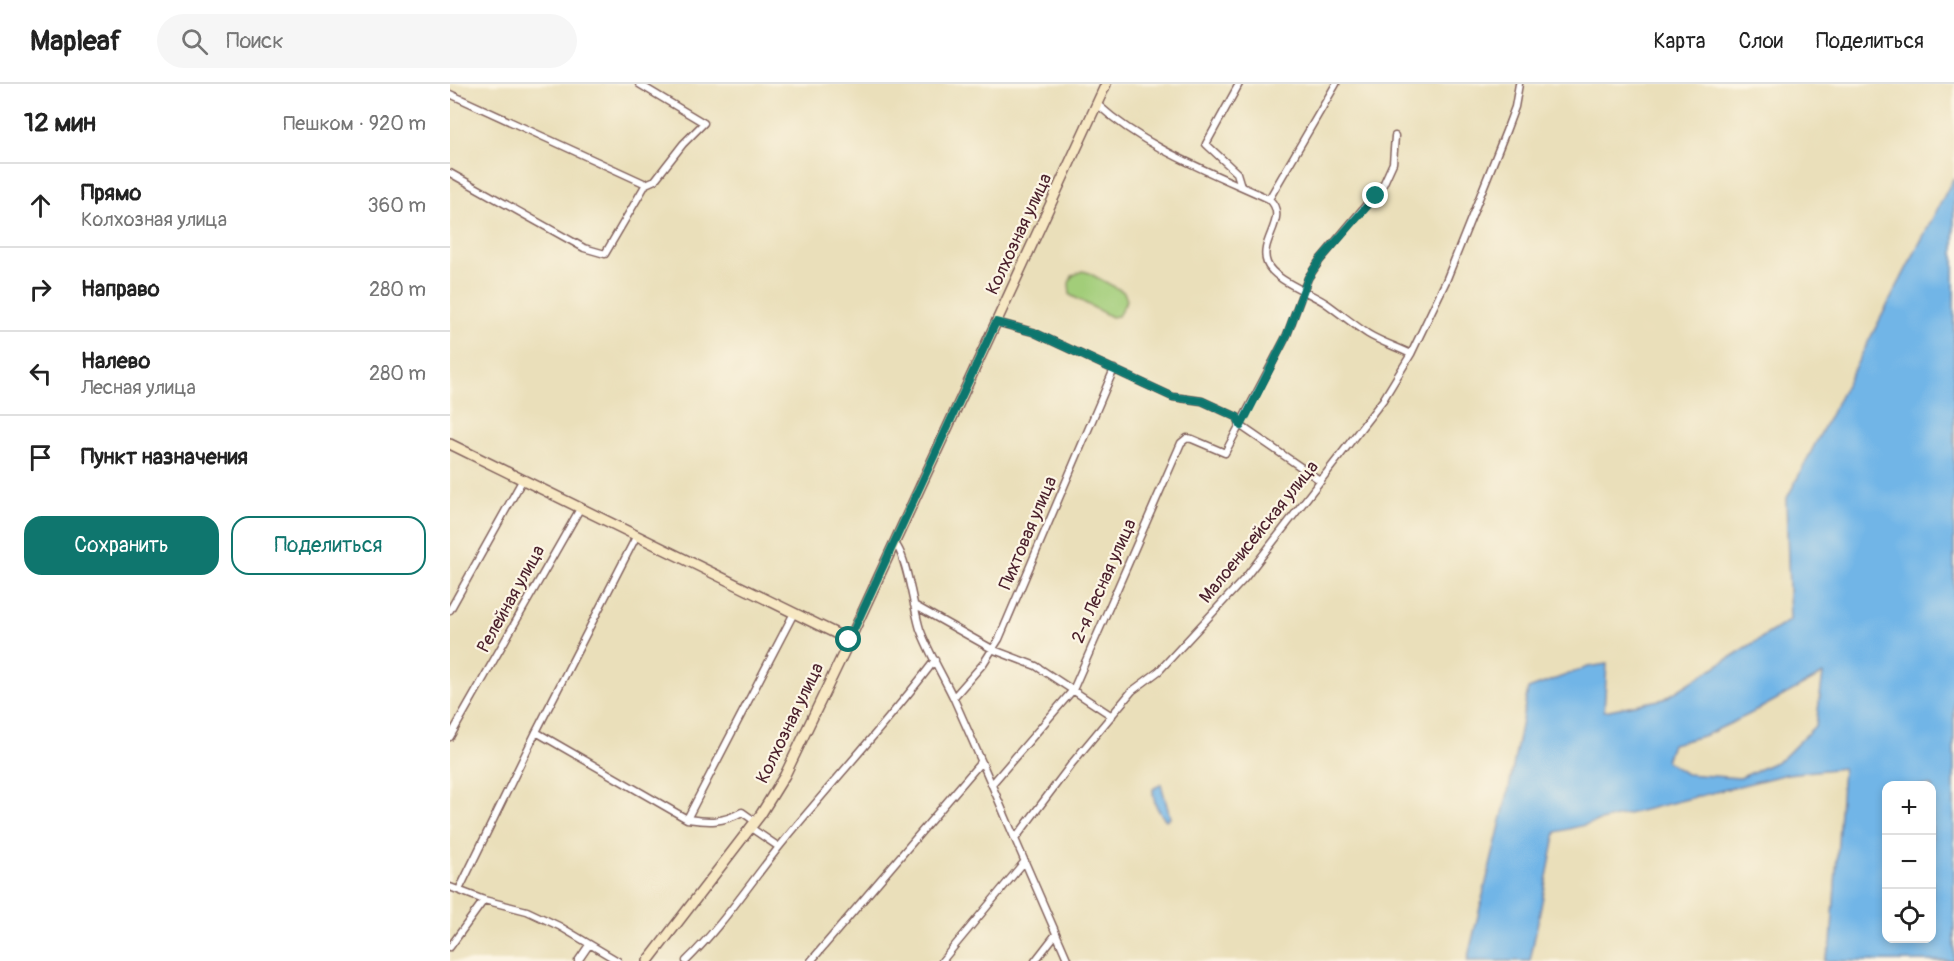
<!DOCTYPE html>
<html lang="ru">
<meta charset="utf-8">
<style>
:root{--surface:#fff;--page:#f6f6f6;--text:#222;--muted:#767676;--line:#e0e0e0;--accent:#0f766e}
body{margin:0;font-family:Pangolin,sans-serif;background:var(--page);color:var(--text)}
.controls{position:absolute;right:18px;bottom:18px;display:grid;overflow:hidden;border-radius:12px;box-shadow:0 3px 9px #0003}
.controls button{width:54px;height:54px;display:grid;place-items:center;padding:0;border:0;border-bottom:2px solid var(--line);background:var(--surface);color:var(--text);font:30px sans-serif}
.stop{position:absolute;width:18px;height:18px;margin:-14px;border:4px solid #0f766e;border-radius:50%;background:#fff}
.stop.end{background:#0f766e;border-color:#fff;box-shadow:0 2px 6px #0008}
.list{margin:0;padding:0;list-style:none}
h2{display:flex;justify-content:space-between;align-items:center;height:78px;margin:0;padding:0 24px;font-size:26px}
h2 small{font-size:20px;font-weight:400;color:var(--muted)}
.list li{display:grid;grid-template-columns:39px 1fr auto;gap:18px;align-items:center;box-sizing:border-box;height:84px;padding:0 24px;border-top:2px solid var(--line)}
.list b{display:block;font-size:22px;white-space:nowrap}
.list p{margin:0;font-size:20px;white-space:nowrap;color:var(--muted)}
.list em{font-size:20px;font-style:normal;color:var(--muted)}
.actions{display:flex;gap:12px;padding:18px 24px}
.actions a{flex:1;padding:14px 0;border:2px solid var(--accent);border-radius:18px;text-align:center;font-size:21px;color:var(--accent)}
.actions .main{background:var(--accent);color:#fff}
.icon{flex:none;width:33px;height:33px;fill:none;stroke:currentColor;stroke-width:2;stroke-linecap:round;stroke-linejoin:round}
.map{position:relative;flex:none;width:1504px;height:877px;overflow:hidden}
header{display:flex;align-items:center;gap:36px;box-sizing:border-box;height:84px;padding:0 30px;background:var(--surface);border-bottom:2px solid var(--line)}
header strong{font-size:28px}
nav{display:flex;gap:33px;margin-inline-start:auto;font-size:21px}
.search{width:420px;height:54px;background:var(--page);display:flex;align-items:center;gap:15px;box-sizing:border-box;padding:0 21px;border-radius:33px;color:var(--muted);font-size:22px}
main{display:flex}
aside{flex:1;background:var(--surface)}
.map>svg:first-child{display:block}
.green{fill:#a2cd79;stroke:#767652;stroke-width:1.5}
.water{fill:#71b5e7;stroke:#5e6a89;stroke-width:1.5;fill-rule:evenodd}
.lines{fill:none;stroke-linecap:round;stroke-linejoin:round}
.street-casing{stroke:#82625d;stroke-width:9}
.secondary-casing{stroke:#82625d;stroke-width:12}
.street{stroke:#fff;stroke-width:6}
.secondary{stroke:#f7e8c3;stroke-width:9}
.route{stroke:#0f766e;stroke-width:8}
.labels{text-anchor:middle;dominant-baseline:central;stroke-width:4.5;stroke-linejoin:round;paint-order:stroke}
.street-label{font-size:18px;fill:#4a1f2b;stroke:#fcf5e5}
</style>
<header>
<strong>Mapleaf</strong>
<div class="search"><svg class="icon" aria-label="search" viewBox="0 0 24 24"><circle cx="10" cy="10" r="6"/><path d="M15 15l6 6"/></svg>Поиск</div>
<nav><a>Карта</a><a>Слои</a><a>Поделиться</a></nav>
</header>
<main>
<aside>
<h2>12 мин<small>Пешком · 920 m</small></h2>
<ul class="list">
<li><svg class="icon" aria-label="ahead" viewBox="0 0 24 24"><path d="M12 20V5M6 11l6-6 6 6"/></svg><div><b>Прямо</b><p>Колхозная улица</p></div><em>360 m</em></li>
<li><svg class="icon" aria-label="right" viewBox="0 0 24 24"><path d="M7 20v-9h11M14 6l5 5-5 5"/></svg><div><b>Направо</b></div><em>280 m</em></li>
<li><svg class="icon" aria-label="left" viewBox="0 0 24 24"><path d="M17 20v-9H6M10 6l-5 5 5 5"/></svg><div><b>Налево</b><p>Лесная улица</p></div><em>280 m</em></li>
<li><svg class="icon" aria-label="arrive" viewBox="0 0 24 24"><path d="M6 21V4h12l-3 4 3 4H6"/></svg><div><b>Пункт назначения</b></div></li>
</ul>
<div class="actions"><a class="main">Сохранить</a><a>Поделиться</a></div>
</aside>
<div class="map">
<svg width="1504" height="877" viewBox="0 0 1504 877">
<rect width="100%" height="100%" fill="#fcf5e5"/>
<filter id="ink" filterUnits="userSpaceOnUse"><feTurbulence type="fractalNoise" baseFrequency=".0167" numOctaves="2"/><feDisplacementMap in="SourceGraphic" scale="12" xChannelSelector="R" yChannelSelector="G"/><feConvolveMatrix kernelMatrix="1 2 1 2 8 2 1 2 1" color-interpolation-filters="sRGB"/></filter>
<filter id="wash" filterUnits="userSpaceOnUse"><feTurbulence type="fractalNoise" baseFrequency=".008" numOctaves="4" result="noise"/><feDisplacementMap in="SourceGraphic" scale="24" xChannelSelector="R" yChannelSelector="G"/><feGaussianBlur stdDeviation="1.35" result="paint"/><feColorMatrix in="noise" values="0 0 0 0 0 0 0 0 0 0 0 0 0 0 0 0 0 1.4 0 .05"/><feComposite in="paint" operator="in"/></filter>
<g filter="url(#wash)">
<rect width="100%" height="100%" fill="#eadfba"/>
<path class="green" d="M632,187L637,188L674,208L677,216L668,232L661,233L620,211L619,199L622,192Z"/>
<path class="water" d="M1504,93V877H1374L1381,860L1393,684L1337,690L1106,748L1080,877H1017L1059,704L1078,605L1138,583L1157,580L1154,627L1214,615L1340,536L1336,416ZM1373,590L1366,641L1332,675L1290,694L1236,690L1216,677L1222,660L1256,651L1298,631ZM1436,702H1482V854H1436Z
M711,700L720,733L716,736C707,727 703,718 703,705Z"/>
</g>
<g filter="url(#ink)">
<g class="lines">
<defs>
<path id="street" d="M789,0L756,60L787,89L791,102
M0,10L196,100
M647,20C695,64 760,88 819,115C840,134 808,156 817,179C824,197 862,209 877,220C891,230 904,241 918,250C931,258 947,263 961,270
M0,89L134,164L155,170L196,100L205,96L233,60L254,39L189,0
M819,115L886,0
M546,238L583,248L723,313L752,317L787,333L791,342L871,397
M444,459C456,467 464,527 470,545C479,569 493,592 504,615C525,662 545,708 565,755
M464,521L544,566L586,582L662,632
M0,526L73,395
M503,614L533,580L549,555L664,285
M86,648L237,735L344,529
M0,653L131,423
M542,700L623,606L731,359L737,354L742,355L775,369L837,251L858,194L870,176L933,101L943,79L945,52
M237,735C259,738 272,739 292,728L306,738
M301,744L329,763
M0,803L34,816L77,827L109,842L168,877
M9,806L86,648L187,451
M0,863L34,816
M128,877L139,861
M236,877C271,843 298,802 329,763C380,700 436,641 485,576
M361,877L531,678
M492,877L575,777
M585,877L606,850
M618,877L565,755L623,678L682,607L709,587L795,494L933,316L961,270L996,197L1056,47L1065,23L1069,0"/>
<path id="secondary" d="M0,360L399,556
M198,877L311,730L335,691L396,564L656,0"/>
</defs>
<use href="#street" class="street-casing"/>
<use href="#secondary" class="secondary-casing"/>
<use href="#street" class="street"/>
<use href="#secondary" class="secondary"/>
</g>
</g>
<g class="lines" filter="url(#ink)">
<path class="route" d="M399,556L546,238L583,248L723,313L752,317L787,333L791,342L837,251L858,194L870,176L926,112"/>
</g>
<g class="labels">
<g class="street-label">
<text transform="translate(569 150) rotate(-65)">Колхозная улица</text>
<text transform="translate(809 448) rotate(-51)">Малоенисейская улица</text>
<text transform="translate(578 449) rotate(-67)">Пихтовая улица</text>
<text transform="translate(654 497) rotate(-66)">2-я Лесная улица</text>
<text transform="translate(61 515) rotate(-61)">Релейная улица</text>
<text transform="translate(340 639) rotate(-64)">Колхозная улица</text>
</g>
</g>
</svg>
<div class="controls">
<button>+</button>
<button>−</button>
<button><svg class="icon" aria-label="locate" viewBox="0 0 24 24"><circle cx="12" cy="12" r="6"/><path d="M12 2v4M12 18v4M2 12h4M18 12h4"/></svg></button>
</div>
<div class="stop" style="left:399px;top:556px"></div>
<div class="stop end" style="left:926px;top:112px"></div>
</div>
</main>
